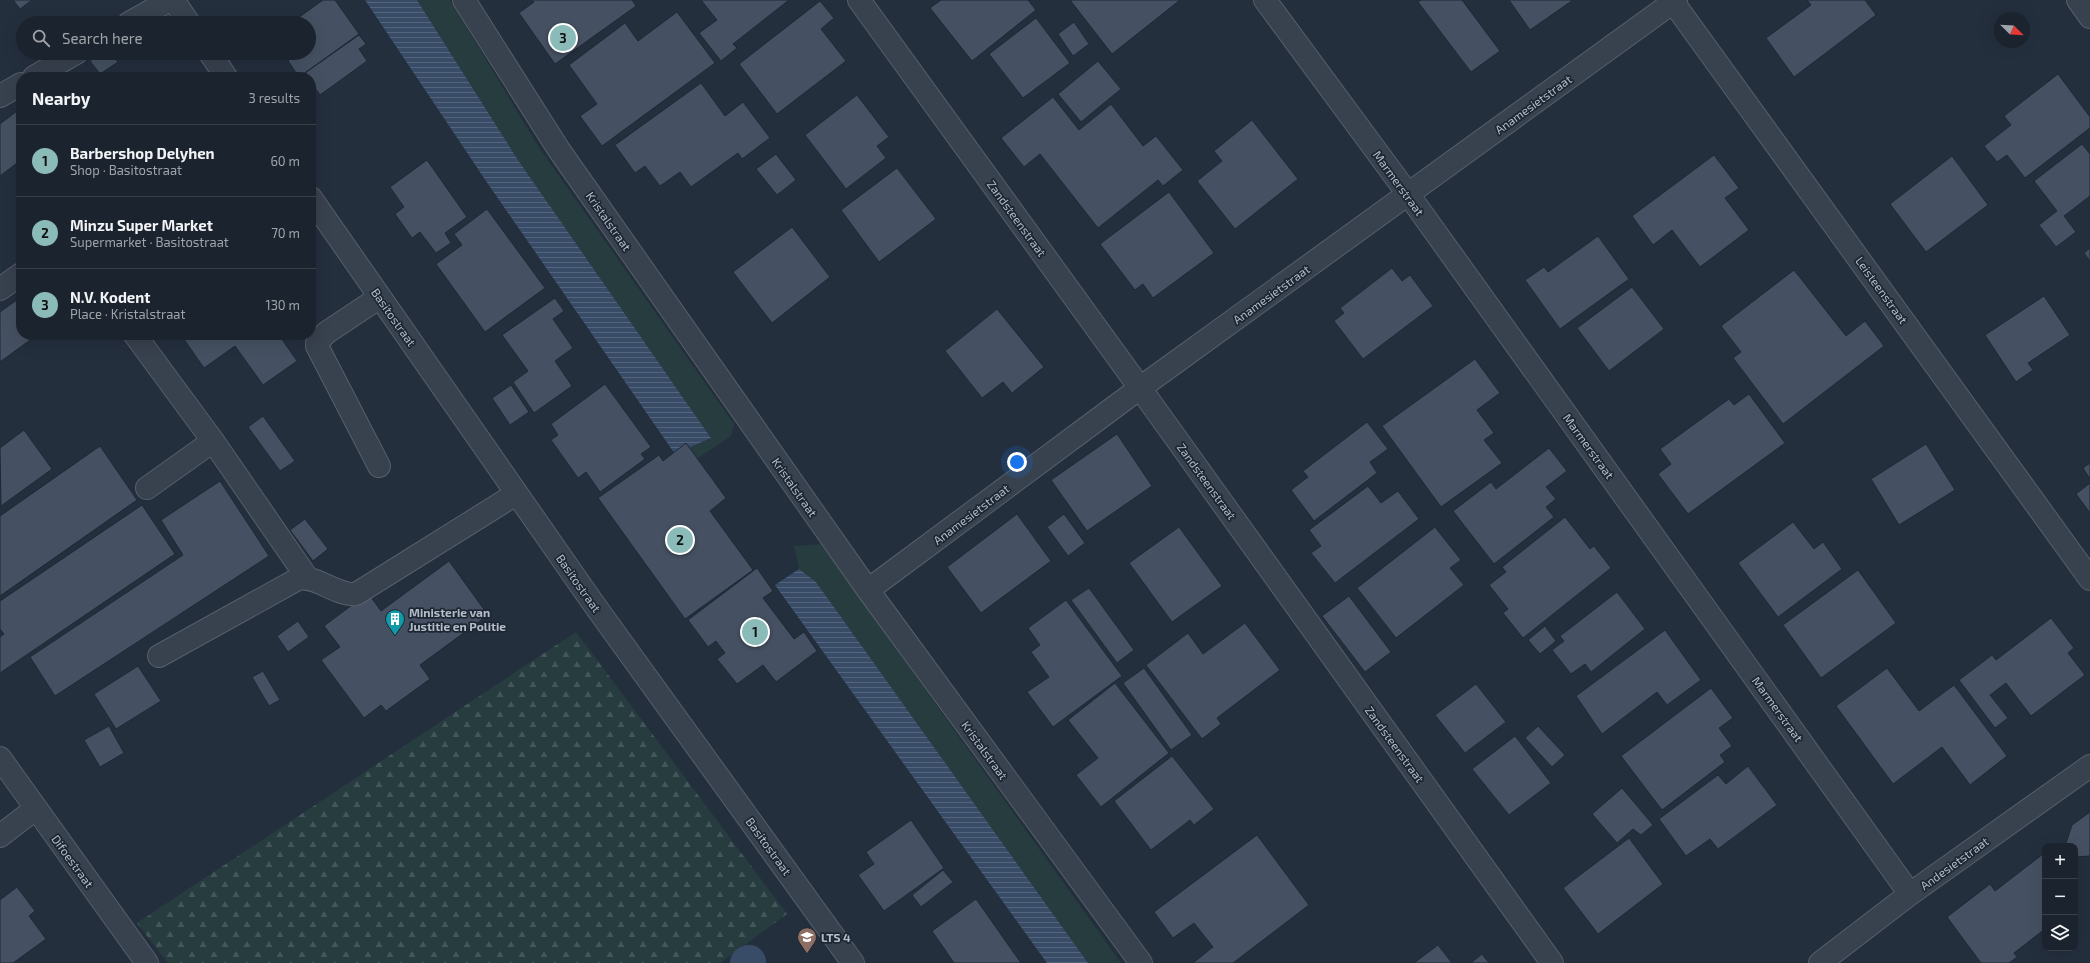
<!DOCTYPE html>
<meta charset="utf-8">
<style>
:root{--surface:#1b232e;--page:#242b36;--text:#f1f3f6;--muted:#a0a4aa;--line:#39404a;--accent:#8bbbb9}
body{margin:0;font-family:"Exo 2",sans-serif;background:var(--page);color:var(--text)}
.controls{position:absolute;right:12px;bottom:12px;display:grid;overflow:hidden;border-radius:8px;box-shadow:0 4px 16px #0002}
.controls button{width:36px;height:36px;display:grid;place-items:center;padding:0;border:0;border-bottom:1px solid var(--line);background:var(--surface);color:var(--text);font:20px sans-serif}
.compass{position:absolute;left:1994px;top:12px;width:36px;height:36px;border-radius:50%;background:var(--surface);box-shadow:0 4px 16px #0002;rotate:114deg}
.you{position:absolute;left:1017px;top:462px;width:14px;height:14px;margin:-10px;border:3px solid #fff;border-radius:50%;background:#1a73e8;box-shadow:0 0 0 6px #1a73e833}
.badge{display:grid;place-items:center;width:26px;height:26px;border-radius:50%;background:var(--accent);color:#111;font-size:13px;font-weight:700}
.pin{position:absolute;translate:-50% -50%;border:2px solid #fff;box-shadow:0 1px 4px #0006}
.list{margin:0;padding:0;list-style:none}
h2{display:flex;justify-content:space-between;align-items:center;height:52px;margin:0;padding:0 16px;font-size:17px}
h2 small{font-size:13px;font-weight:400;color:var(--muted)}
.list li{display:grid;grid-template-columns:26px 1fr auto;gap:12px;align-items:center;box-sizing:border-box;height:72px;padding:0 16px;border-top:1px solid var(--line)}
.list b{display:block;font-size:15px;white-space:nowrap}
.list p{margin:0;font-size:13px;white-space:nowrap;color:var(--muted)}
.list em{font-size:13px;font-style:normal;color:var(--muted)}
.icon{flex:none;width:22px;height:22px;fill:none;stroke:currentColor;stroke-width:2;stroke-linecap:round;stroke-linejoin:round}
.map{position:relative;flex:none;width:2090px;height:963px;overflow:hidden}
.search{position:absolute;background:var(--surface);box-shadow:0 4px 16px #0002;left:16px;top:16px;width:300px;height:44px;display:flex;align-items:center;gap:10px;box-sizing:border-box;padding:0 14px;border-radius:22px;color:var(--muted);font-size:15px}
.panel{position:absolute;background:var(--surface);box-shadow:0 4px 16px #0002;left:16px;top:72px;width:300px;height:268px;border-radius:16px}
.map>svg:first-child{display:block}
.grass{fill:#263c3f}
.forest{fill:url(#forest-firs)}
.water{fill:url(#water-rules)}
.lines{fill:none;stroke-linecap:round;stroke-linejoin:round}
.canal{stroke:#394c67;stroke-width:34}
.building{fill:#455162;stroke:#1f2835}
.minor-casing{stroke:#565f6c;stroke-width:24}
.minor{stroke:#38414e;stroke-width:22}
.labels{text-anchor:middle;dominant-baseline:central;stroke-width:3.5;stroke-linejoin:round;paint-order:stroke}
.street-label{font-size:12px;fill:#b4bcc9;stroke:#1d2633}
.poi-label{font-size:12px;font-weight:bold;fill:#b4bcc9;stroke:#1d2633;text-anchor:start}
</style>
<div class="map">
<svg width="2090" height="963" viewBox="0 0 2090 963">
<defs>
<pattern id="forest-firs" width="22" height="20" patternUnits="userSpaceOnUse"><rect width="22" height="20" fill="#263c3f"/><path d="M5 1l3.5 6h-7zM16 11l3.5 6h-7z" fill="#435659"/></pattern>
<pattern id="water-rules" width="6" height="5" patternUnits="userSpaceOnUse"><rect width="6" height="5" fill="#394c67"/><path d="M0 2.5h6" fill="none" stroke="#53647b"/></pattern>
</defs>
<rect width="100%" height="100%" fill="#242f3e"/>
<path class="grass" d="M417,0H450L538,146L734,424L731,436L698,458L675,454L711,438L518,160Z
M821,544L1121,963H1088L816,582L799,569L794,546Z"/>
<path class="forest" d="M576,632L787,914L720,963H168L137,923Z"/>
<path class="water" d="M365,0H417L518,160L711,438L675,454L486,181Z
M799,569L816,582L1088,963H1047L775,585Z"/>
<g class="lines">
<path class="canal" d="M747,963L749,962"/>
</g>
<path class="building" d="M13,0H32L20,9Z
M323,0H335L359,34L299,77L288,61L296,53H309V23H291Z
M532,0H632L636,6L555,64L519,13L534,2Z
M701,0H789L733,44L737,48L721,61L699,33L717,20Z
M941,0H1028L1036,10L972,61L930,8Z
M1070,0H1180L1112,54Z
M1421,0H1462L1500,51L1471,72L1418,2Z
M1509,0H1573L1530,30Z
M1807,0H1865L1876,15L1794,77L1766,38L1811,5Z
M820,1L834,18L821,29L846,61L777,114L739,64Z
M677,12L715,63L602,146L580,116L597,104L569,65L625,23L638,41Z
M1036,18L1070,63L1023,98L989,54Z
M1074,22L1089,44L1073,56L1058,34Z
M359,35L366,44L359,49L367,61L320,95L311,82V77H308L305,73Z
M101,53H111L118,62L100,74L90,61Z
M1098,61L1121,89L1081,122L1058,94Z
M2058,74L2090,117V128L2025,178L2007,155L1997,162L1984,146L2011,125L2004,116Z
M701,83L725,116L743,102L770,138L742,159L738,153L691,187L680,172L660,186L645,166L635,173L615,145Z
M857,95L889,137L877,146L886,158L846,189L805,135Z
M1053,97L1079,130L1111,104L1143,146L1156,136L1183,170L1163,186L1158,180L1098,228L1040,154L1024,167L1001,138Z
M21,108V160L0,176V124Z
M1252,120L1298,179L1235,229L1197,181L1222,161L1214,151Z
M2082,144L2090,154V196L2064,216L2076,232L2056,247L2039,225L2057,211L2034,181Z
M776,154L796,180L777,195L756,169Z
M1714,155L1739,188L1725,198L1749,230L1700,267L1672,230L1653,245L1632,216Z
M1952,156L1988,205L1926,252L1890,204Z
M427,160L467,217L445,233L451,243L436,253L420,232L412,238L395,214L404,207L390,187Z
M897,168L936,219L879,262L841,210Z
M1169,192L1214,253L1153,298L1143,284L1135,290L1100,244Z
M487,209L545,288L485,332L436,264L462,245L454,234Z
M792,227L830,277L772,323L733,272Z
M1598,236L1629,279L1560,329L1525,280L1544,267L1548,272Z
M2090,248V261L2084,253Z
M1392,268L1402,281L1410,275L1433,306L1363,359L1334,321L1344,313L1340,308Z
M1794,270L1846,336L1865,321L1884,346L1783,424L1733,358L1741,352L1721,326Z
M1632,287L1664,329L1609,371L1577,328Z
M2044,296L2070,335L2028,363L2033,370L2016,382L1985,335Z
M21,297V335H37L0,362V312Z
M555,298L564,311L553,319L573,348L555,361L572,386L534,413L513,382L528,371L502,335Z
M997,309L1044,367L1012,393L1003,382L982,398L945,351Z
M181,335H279L297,361L263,385L235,346L204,368Z
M1475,359L1500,393L1477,410L1494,433L1484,440L1502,463L1441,507L1382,426Z
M605,384L651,447L641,454L645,459L600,492L586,472L578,478L551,440L558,435L551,424Z
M511,385L529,412L510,425L492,398Z
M1749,394L1785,443L1688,514L1658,474L1671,464L1660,449L1729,399L1734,405Z
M263,416L295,461L280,471L248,427Z
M1367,422L1388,449L1370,462L1377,473L1314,521L1291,490L1308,477L1303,471Z
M24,430L52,469L1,506L0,448Z
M1117,434L1152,486L1087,531L1051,480Z
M686,443L726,498L710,511L753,570L685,619L598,498L659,455L663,461Z
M1926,444L1955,490L1899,525L1871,479Z
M100,446L137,500L0,596V516Z
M1549,448L1567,471L1546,487L1556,499L1546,507L1554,517L1494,564L1453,511L1491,482L1496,489Z
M2090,463V479L2083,468Z
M220,481L269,556L55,696L30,657L183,555L161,520Z
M2090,483V513L2076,494Z
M1368,486L1381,503L1398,491L1419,519L1335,583L1311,553L1321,546L1309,530Z
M142,505L175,554L0,673V637L4,634L0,629V601Z
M1017,514L1051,561L981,613L947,567Z
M1064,514L1085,543L1068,556L1047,527Z
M1565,517L1590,549L1594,546L1611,568L1523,638L1503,613L1508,609L1489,585L1506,572L1502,567Z
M305,519L328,549L313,561L290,530Z
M1793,522L1814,549L1823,542L1842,569L1778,617L1738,563Z
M1179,527L1222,586L1172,622L1129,563Z
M1435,527L1461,560L1450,568L1464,585L1396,638L1357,588Z
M449,561L488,615L420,665L430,679L386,711L381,705L364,718L321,660L340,647L324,626L368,593L381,611Z
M757,568L773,591L763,598L794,639L804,632L817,651L776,682L763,665L737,684L717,659L725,653L716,641L708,647L688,620Z
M1858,570L1896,623L1821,678L1783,625Z
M1089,588L1134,650L1117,663L1071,600Z
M1617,592L1645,629L1591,672L1585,664L1571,674L1552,650L1564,641L1560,636Z
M1349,596L1391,652L1365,672L1322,616Z
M1066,600L1122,676L1053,727L1027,692L1049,677L1031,652L1040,645L1028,628Z
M2051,618L2074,648L2068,653L2085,675L2031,716L2006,683L1990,695L2008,718L1995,728L1959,680L1992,655L1996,660Z
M298,621L309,637L288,652L277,636Z
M1245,623L1280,670L1217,718L1221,724L1202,739L1146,665L1188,633L1203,654Z
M1545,626L1556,641L1540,654L1528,640Z
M1665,630L1701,680L1667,705L1657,692L1602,734L1576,696Z
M138,666L161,701L116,729L94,694Z
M1144,668L1192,735L1171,750L1123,683Z
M1887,668L1919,711L1954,685L2007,756L1970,785L1942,747L1893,784L1836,706Z
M263,671L280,700L269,706L252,677Z
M1115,683L1169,753L1101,807L1076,775L1098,758L1068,720Z
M1476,684L1506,722L1465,753L1435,715Z
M1711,688L1733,718L1719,728L1732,746L1720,755L1725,762L1662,810L1621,756Z
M109,726L124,753L100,767L84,740Z
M1538,726L1565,755L1552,767L1525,738Z
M1515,736L1551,783L1509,815L1472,769Z
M1172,756L1214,809L1194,825L1190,820L1151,850L1114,801Z
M1748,766L1777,805L1718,849L1710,839L1686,856L1659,819L1718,775L1726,784Z
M1622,788L1653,825L1641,835L1633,829L1617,843L1592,814Z
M2090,812V856L2075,857V846H2068L2066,843L2072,825Z
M911,820L944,868L884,911L858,875L874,864L866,852Z
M1257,835L1309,905L1233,963H1193L1213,947L1194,923L1173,938L1154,912Z
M1629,838L1663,884L1598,934L1563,888Z
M2043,854L2045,857V929L2014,953L2017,957L2009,963H1981L1947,917L1990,884L1995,891Z
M943,870L953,882L921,907L912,895Z
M17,887L35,911L29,916L46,939L13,963H0V900Z
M976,899L1021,963H954L932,931Z
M1438,945L1452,963H1414Z
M1482,954L1489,963H1471Z"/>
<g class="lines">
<defs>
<path id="minor" d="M173,0L189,23
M464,0L559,150L868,590L1141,963
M859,0L1140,388L1552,963
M1265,0L1408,194L1910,894
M2078,0L2090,17
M1673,2L2090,579
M129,23L170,0
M210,53L226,77
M34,77L76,53
M0,96L21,84
M311,198L593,603L853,963
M0,289L21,274
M135,335L213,441L308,579
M379,466L317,346V343L326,333L380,297
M147,488L213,441
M868,590L1140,388L1676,0
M159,656L298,579C317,575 336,596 356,594L516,494
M0,758L147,963
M0,836L35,809
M1820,963L1910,894L2090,766"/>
</defs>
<use href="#minor" class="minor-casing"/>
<use href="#minor" class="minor"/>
</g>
<defs>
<symbol id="building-pin" viewBox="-11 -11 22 30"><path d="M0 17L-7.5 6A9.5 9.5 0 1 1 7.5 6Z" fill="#0f9aa8" stroke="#1d2633"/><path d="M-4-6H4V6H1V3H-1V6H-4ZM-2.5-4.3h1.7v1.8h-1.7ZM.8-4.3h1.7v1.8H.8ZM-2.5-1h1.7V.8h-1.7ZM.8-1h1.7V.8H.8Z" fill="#fff"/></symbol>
<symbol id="school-pin" viewBox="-11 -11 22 30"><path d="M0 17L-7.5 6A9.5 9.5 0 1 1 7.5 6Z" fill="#8d6e63" stroke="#1d2633"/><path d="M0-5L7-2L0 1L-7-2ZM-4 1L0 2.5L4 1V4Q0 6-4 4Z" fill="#fff"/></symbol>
</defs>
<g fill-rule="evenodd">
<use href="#building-pin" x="384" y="608" width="22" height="30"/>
<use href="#school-pin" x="796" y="926" width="22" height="30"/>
</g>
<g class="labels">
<g class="street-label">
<text transform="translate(1533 104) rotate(-36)">Anamesietstraat</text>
<text transform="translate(1399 183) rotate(54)">Marmerstraat</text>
<text transform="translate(1017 218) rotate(54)">Zandsteenstraat</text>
<text transform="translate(609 221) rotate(55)">Kristalstraat</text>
<text transform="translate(1882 290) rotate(54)">Leisteenstraat</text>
<text transform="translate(1271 294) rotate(-36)">Anamesietstraat</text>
<text transform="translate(394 317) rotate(55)">Basitostraat</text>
<text transform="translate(1589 446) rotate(54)">Marmerstraat</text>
<text transform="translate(1207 481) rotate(54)">Zandsteenstraat</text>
<text transform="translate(795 487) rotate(55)">Kristalstraat</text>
<text transform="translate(971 514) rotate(-37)">Anamesietstraat</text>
<text transform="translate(579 583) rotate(55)">Basitostraat</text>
<text transform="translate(1778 709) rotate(54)">Marmerstraat</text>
<text transform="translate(1395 744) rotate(54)">Zandsteenstraat</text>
<text transform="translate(985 750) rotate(54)">Kristalstraat</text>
<text transform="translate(769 846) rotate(54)">Basitostraat</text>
<text transform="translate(73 861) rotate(54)">Difoestraat</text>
<text transform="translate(1954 863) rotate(-36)">Andesietstraat</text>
</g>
<g class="poi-label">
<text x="409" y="612">Ministerie van<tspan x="409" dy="14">Justitie en Politie</tspan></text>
<text x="821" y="937">LTS 4</text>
</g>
</g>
</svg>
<div class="controls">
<button>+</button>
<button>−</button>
<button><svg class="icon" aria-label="layers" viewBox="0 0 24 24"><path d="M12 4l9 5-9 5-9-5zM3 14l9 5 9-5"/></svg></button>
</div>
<svg class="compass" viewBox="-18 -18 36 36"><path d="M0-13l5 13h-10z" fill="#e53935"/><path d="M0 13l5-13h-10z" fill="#a0a4aa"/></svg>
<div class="you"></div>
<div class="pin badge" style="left:755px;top:632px">1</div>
<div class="pin badge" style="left:680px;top:540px">2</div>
<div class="pin badge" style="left:563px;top:38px">3</div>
<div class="search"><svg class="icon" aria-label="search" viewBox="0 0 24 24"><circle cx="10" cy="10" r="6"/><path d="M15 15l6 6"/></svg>Search here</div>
<section class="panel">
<h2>Nearby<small>3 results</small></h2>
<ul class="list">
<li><span class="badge">1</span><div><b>Barbershop Delyhen</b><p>Shop · Basitostraat</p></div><em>60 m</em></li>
<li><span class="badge">2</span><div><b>Minzu Super Market</b><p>Supermarket · Basitostraat</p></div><em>70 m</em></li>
<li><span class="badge">3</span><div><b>N.V. Kodent</b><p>Place · Kristalstraat</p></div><em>130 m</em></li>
</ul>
</section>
</div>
